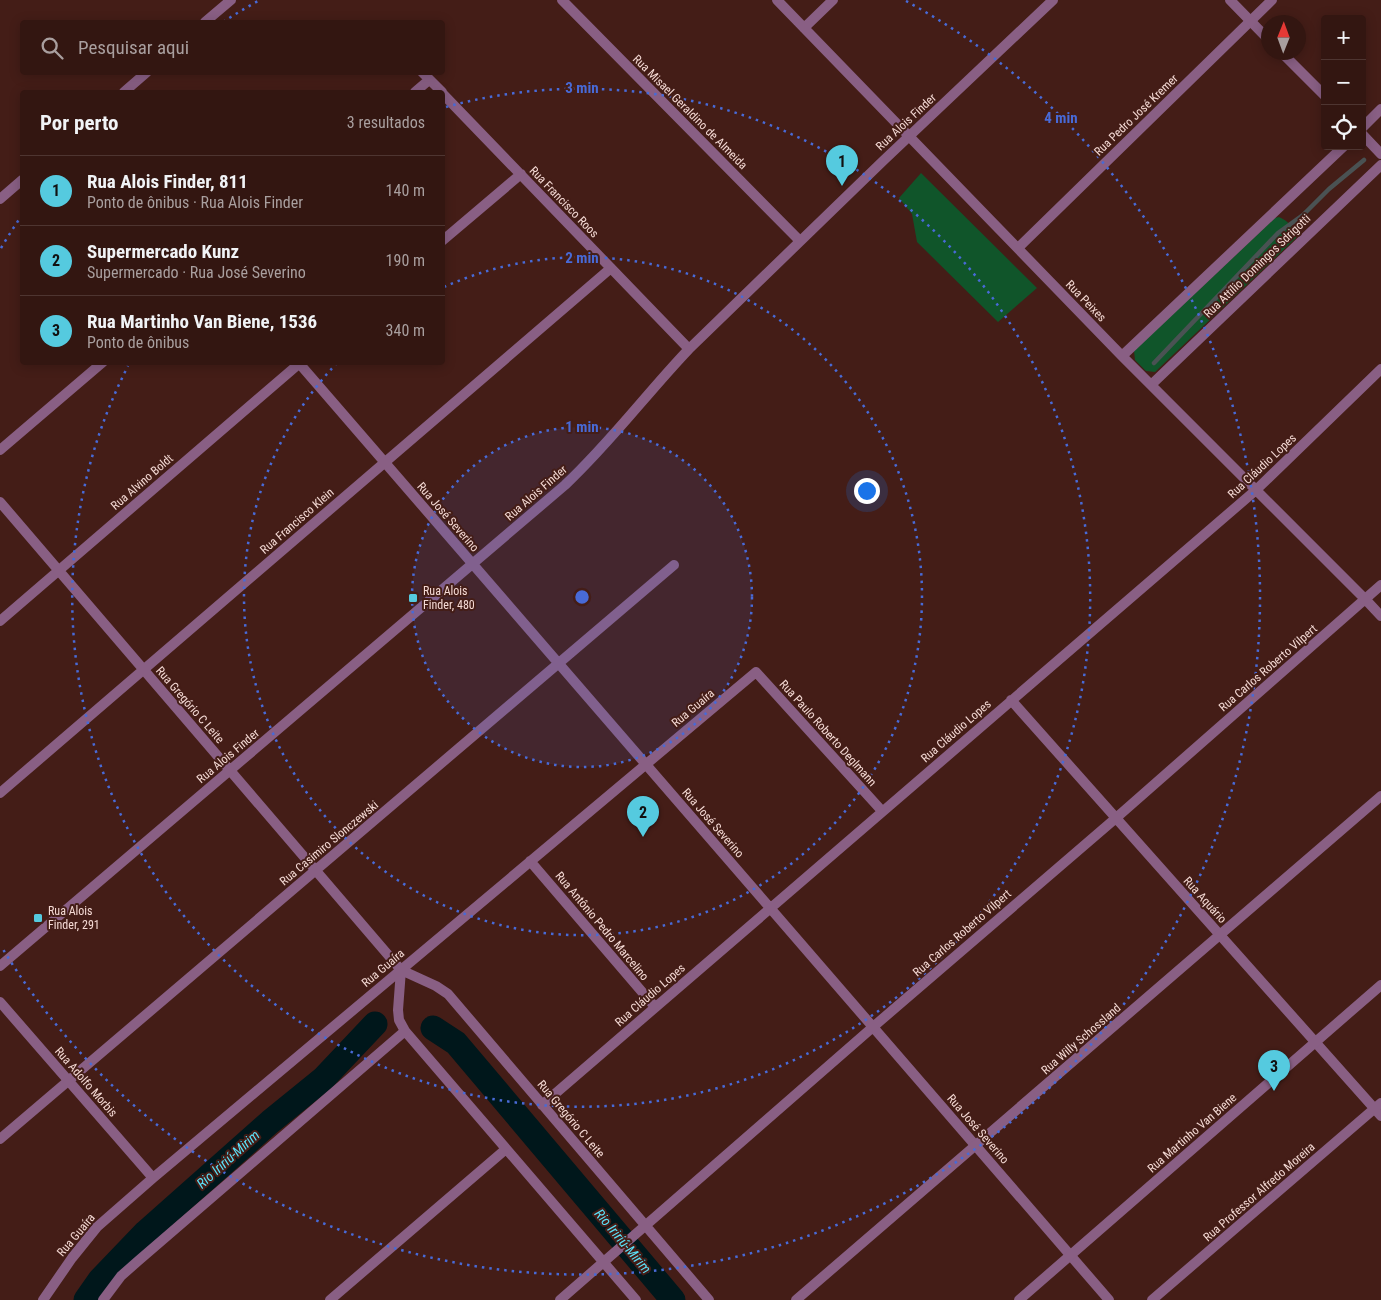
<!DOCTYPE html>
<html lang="pt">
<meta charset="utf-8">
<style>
:root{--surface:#331611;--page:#3b1f1a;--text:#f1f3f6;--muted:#a99f9f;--line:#4e3531;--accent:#55cadf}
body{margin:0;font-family:"Roboto Condensed",sans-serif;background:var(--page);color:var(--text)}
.controls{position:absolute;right:15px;top:15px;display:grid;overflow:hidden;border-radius:5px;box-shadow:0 2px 12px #0003}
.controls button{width:45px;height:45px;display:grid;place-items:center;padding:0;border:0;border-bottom:1px solid var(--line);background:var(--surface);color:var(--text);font:25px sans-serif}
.compass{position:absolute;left:1261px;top:15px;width:45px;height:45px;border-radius:50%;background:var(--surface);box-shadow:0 2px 12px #0003;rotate:1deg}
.you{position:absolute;left:866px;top:490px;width:18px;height:18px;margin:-12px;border:4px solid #fff;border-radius:50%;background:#1a73e8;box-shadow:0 0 0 8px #1a73e833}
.badge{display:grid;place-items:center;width:32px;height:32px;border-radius:50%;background:var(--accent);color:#111;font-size:16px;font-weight:700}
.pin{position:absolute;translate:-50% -41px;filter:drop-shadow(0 1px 2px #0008)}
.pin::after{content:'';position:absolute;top:26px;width:18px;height:15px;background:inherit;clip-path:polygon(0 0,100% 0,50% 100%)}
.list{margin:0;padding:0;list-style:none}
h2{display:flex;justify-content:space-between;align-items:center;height:65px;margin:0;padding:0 20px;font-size:21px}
h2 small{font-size:16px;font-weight:400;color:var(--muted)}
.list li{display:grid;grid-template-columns:32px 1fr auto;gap:15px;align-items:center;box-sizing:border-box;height:70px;padding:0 20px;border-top:1px solid var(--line)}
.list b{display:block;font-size:19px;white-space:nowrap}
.list p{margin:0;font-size:16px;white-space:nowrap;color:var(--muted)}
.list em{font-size:16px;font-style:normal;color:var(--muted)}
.icon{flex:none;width:28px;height:28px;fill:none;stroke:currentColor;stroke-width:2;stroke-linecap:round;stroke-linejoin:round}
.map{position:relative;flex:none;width:1381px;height:1300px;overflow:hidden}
.search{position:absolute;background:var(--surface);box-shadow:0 2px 12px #0003;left:20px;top:20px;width:425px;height:55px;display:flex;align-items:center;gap:12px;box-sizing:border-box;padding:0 18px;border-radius:5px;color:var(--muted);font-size:19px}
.panel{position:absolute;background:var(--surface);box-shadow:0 2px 12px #0003;left:20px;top:90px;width:425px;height:275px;border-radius:5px}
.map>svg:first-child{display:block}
.green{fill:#10552a}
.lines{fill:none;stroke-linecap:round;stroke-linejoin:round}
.stream{stroke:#4a5253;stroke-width:4.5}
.river{stroke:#00171b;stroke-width:25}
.minor{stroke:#895f84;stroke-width:10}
.tertiary{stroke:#895f84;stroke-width:10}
.ring{fill:none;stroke:#486ad7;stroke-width:2.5;stroke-dasharray:2.5 5}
.poi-dot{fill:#55cadf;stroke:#441d17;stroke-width:2}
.labels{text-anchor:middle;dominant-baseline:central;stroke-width:4;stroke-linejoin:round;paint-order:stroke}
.street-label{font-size:12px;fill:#f5dad5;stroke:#441d17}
.poi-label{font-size:12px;fill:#f5dad5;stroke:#441d17;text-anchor:start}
.water-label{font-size:14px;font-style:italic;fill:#5be2f9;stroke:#441d17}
.centre{fill:#486ad7;stroke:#441d17;stroke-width:2.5}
.ring-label{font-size:15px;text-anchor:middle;font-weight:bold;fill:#486ad7;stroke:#441d17;stroke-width:4;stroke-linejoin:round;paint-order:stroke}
</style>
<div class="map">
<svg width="1381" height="1300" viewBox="0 0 1381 1300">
<rect width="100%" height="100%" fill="#441d17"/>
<path class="green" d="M921,173L1037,288L998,322L917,242L912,214L899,198Z
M1279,217C1287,220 1296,229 1296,238L1155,372L1146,371L1135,360L1134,351L1275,218Z"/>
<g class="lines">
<path class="stream" d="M1154,363L1278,233L1303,215L1329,189L1364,160"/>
<path class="river" d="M433,1028L456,1043L673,1300
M86,1300L100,1280L146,1232L270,1122L323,1079L375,1024"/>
<path class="minor" d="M562,0L800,241
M777,0L1122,356L1366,600L1381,616
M205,22L231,0
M804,28L833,0
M422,72L442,92
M124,92L147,72
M415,92L429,80
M442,93L689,349
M1362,128L1381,109
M0,199L22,180
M442,241L521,174
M1018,248L1272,0
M1122,356L1344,146
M298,362L1109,1300
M1151,385L1381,165
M0,450L103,362
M0,502L401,970L436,986L448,994L709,1300
M0,621L301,362
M1011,700L1381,1116
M0,793L611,268
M530,861L655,1007
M0,966L565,485C610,443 647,393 689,349L884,160L1053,0
M401,970L398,1010L399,1020L405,1031L636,1300
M0,1002L153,1178
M542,1105L1256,490L1381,369
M0,1139L674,565
M43,1300L72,1258L97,1227L153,1178L756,672L882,811
M103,1300L121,1276L138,1261L405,1031
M330,1300L506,1149
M560,1300L873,1027L1116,818L1381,585
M1152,1300L1381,1103"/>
<path class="tertiary" d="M1230,0L1268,39
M1281,52L1325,96
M1362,134L1381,154
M796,1300L1381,796
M1019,1300L1381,985"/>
</g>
<circle cx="582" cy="597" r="170" fill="#486ad7" fill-opacity=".12"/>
<g class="ring">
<circle cx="582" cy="597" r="170"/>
<path d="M444 287A339 339 0 1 1 336 364"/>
<path d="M446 107A509 509 0 1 1 128 366"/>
<path d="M1 248A678 678 0 0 1 20 218M223 22A678 678 0 0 1 258 1M906 1A678 678 0 1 1 1 946"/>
</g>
<g class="poi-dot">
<rect x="408" y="593" width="10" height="10" rx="2.5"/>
<rect x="33" y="913" width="10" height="10" rx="2.5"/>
</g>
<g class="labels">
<g class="street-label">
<text transform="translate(690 112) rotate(45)">Rua Misael Geraldino de Almeida</text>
<text transform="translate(1136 115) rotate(-44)">Rua Pedro José Kremer</text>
<text transform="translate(906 122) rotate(-43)">Rua Alois Finder</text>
<text transform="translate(564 202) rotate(46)">Rua Francisco Roos</text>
<text transform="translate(1257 266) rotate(-44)">Rua Attílio Domingos Sdrigotti</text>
<text transform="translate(1086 301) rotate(46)">Rua Peixes</text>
<text transform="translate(1262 466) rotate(-43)">Rua Cláudio Lopes</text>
<text transform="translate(142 482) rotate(-41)">Rua Alvino Boldt</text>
<text transform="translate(536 493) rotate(-41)">Rua Alois Finder</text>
<text transform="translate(448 517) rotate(49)">Rua José Severino</text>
<text transform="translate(297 521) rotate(-41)">Rua Francisco Klein</text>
<text transform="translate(1268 668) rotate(-41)">Rua Carlos Roberto Vilpert</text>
<text transform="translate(190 705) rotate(49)">Rua Gregório C Leite</text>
<text transform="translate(693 708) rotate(-40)">Rua Guaíra</text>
<text transform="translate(956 731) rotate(-41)">Rua Cláudio Lopes</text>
<text transform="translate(828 733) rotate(48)">Rua Paulo Roberto Deglmann</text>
<text transform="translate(228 756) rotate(-40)">Rua Alois Finder</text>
<text transform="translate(713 823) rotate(49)">Rua José Severino</text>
<text transform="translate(329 843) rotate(-40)">Rua Casimiro Slonczewski</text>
<text transform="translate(1205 900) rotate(48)">Rua Aquário</text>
<text transform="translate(602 926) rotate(50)">Rua Antônio Pedro Marcelino</text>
<text transform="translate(962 933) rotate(-41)">Rua Carlos Roberto Vilpert</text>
<text transform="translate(383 968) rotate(-40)">Rua Guaíra</text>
<text transform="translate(650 995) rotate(-41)">Rua Cláudio Lopes</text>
<text transform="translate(1081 1039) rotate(-41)">Rua Willy Schossland</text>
<text transform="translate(86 1082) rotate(49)">Rua Adolfo Morbis</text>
<text transform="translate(571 1119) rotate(50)">Rua Gregório C Leite</text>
<text transform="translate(978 1129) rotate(49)">Rua José Severino</text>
<text transform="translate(1192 1133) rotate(-41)">Rua Martinho Van Biene</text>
<text transform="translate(1259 1192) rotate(-41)">Rua Professor Alfredo Moreira</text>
<text transform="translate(76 1235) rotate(-50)">Rua Guaíra</text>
</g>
<g class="poi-label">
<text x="423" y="591">Rua Alois<tspan x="423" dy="14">Finder, 480</tspan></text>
<text x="48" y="911">Rua Alois<tspan x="48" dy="14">Finder, 291</tspan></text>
</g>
<g class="water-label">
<text transform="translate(228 1159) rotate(-42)">Rio Iririú-Mirim</text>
<text transform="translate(623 1241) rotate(50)">Rio Iririú-Mirim</text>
</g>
</g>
<circle cx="582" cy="597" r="8" class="centre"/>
<g class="ring-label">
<text x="582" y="93">3 min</text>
<text x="1061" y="123">4 min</text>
<text x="582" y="263">2 min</text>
<text x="582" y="432">1 min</text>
</g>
</svg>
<div class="controls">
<button>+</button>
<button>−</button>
<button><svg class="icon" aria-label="locate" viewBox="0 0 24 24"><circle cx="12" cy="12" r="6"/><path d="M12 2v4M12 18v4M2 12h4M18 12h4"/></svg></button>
</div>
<svg class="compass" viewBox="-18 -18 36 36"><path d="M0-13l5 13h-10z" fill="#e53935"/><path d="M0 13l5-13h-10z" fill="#a99f9f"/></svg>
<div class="you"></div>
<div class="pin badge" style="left:842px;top:186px">1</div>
<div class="pin badge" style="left:643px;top:837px">2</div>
<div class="pin badge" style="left:1274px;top:1091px">3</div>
<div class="search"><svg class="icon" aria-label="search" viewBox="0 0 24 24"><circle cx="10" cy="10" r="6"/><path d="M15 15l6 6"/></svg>Pesquisar aqui</div>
<section class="panel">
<h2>Por perto<small>3 resultados</small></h2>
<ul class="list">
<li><span class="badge">1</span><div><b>Rua Alois Finder, 811</b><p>Ponto de ônibus · Rua Alois Finder</p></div><em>140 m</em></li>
<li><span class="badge">2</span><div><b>Supermercado Kunz</b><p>Supermercado · Rua José Severino</p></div><em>190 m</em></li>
<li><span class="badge">3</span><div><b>Rua Martinho Van Biene, 1536</b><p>Ponto de ônibus</p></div><em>340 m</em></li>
</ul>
</section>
</div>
